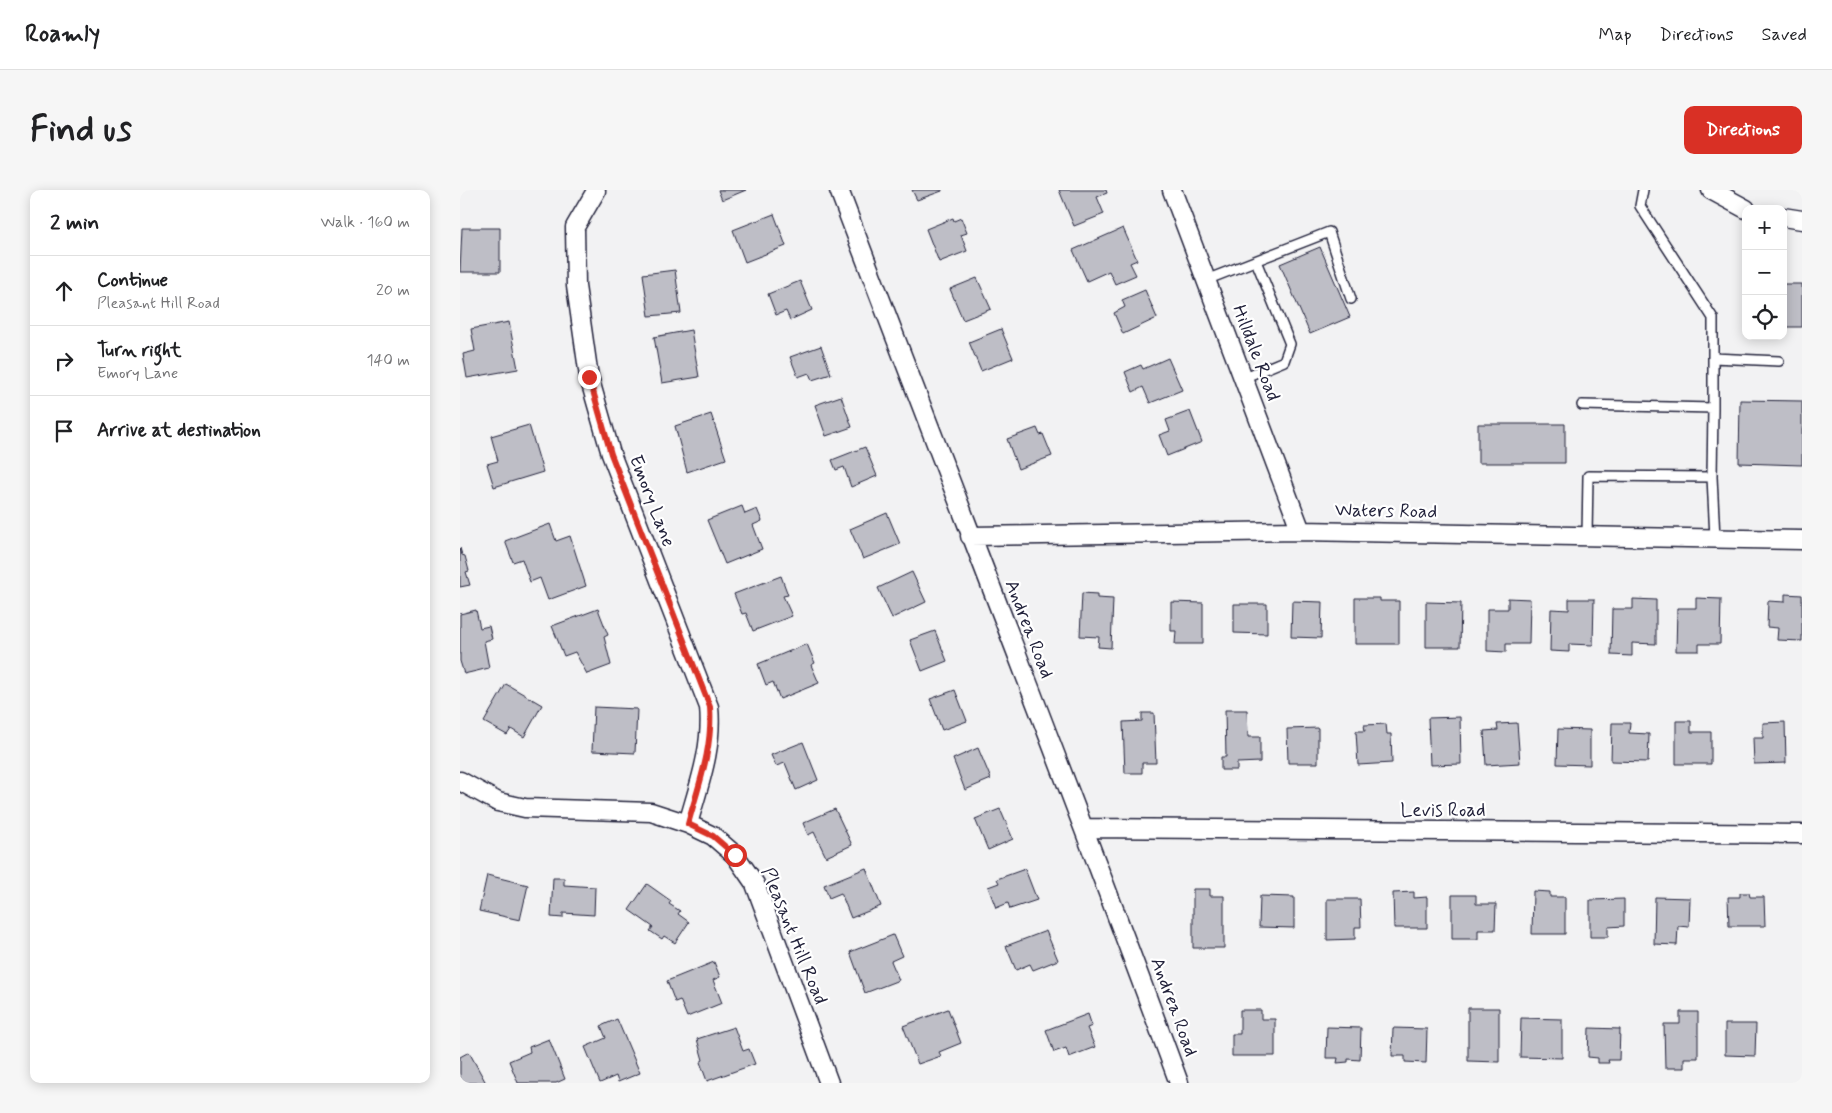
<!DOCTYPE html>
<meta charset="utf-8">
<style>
:root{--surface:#fff;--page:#f6f6f6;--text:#202124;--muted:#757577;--line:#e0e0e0;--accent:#d93025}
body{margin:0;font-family:Mynerve,sans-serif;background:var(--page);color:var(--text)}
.controls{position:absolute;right:15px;top:15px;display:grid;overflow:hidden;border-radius:10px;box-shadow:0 2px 12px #0003}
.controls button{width:45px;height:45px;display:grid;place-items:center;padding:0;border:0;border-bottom:1px solid var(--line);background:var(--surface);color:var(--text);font:25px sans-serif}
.stop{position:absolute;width:15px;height:15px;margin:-11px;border:4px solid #d93025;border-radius:50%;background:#fff}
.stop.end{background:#d93025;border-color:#fff;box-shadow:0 1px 5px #0008}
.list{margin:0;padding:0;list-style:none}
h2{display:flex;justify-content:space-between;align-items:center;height:65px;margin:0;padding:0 20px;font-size:21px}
h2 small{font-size:16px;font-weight:400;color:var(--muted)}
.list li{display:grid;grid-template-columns:32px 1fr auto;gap:15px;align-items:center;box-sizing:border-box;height:70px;padding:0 20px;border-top:1px solid var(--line)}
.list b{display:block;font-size:19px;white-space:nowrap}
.list p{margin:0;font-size:16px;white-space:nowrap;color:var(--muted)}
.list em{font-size:16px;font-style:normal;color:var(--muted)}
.icon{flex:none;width:28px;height:28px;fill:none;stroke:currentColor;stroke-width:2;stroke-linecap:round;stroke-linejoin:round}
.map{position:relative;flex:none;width:1342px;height:893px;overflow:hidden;border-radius:10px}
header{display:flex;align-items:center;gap:30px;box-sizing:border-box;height:70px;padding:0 25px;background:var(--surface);border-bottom:1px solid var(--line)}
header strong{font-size:24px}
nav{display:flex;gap:28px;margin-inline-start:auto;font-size:18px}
.intro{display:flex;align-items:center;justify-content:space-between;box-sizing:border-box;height:120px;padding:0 30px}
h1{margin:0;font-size:35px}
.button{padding:12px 22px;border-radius:10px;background:var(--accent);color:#fff;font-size:18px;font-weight:700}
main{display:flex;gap:30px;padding:0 30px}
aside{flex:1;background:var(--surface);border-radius:10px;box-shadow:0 2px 12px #0003}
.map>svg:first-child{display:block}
.building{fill:#bebec6;stroke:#22223b}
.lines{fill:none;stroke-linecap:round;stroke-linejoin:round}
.service-casing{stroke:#22223b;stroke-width:12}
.minor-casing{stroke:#22223b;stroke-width:21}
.service{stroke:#fff;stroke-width:9}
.minor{stroke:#fff;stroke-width:18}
.route{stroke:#d93025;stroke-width:6}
.labels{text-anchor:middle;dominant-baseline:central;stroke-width:4.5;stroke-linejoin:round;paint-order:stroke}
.street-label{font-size:19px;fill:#22223b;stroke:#fff}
</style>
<header>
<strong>Roamly</strong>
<nav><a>Map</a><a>Directions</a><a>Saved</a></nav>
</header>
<div class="intro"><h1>Find us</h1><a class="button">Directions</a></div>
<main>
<aside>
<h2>2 min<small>Walk · 160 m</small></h2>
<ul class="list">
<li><svg class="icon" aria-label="ahead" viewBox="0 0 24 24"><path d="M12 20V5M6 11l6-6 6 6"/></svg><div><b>Continue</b><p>Pleasant Hill Road</p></div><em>20 m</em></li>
<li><svg class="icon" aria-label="right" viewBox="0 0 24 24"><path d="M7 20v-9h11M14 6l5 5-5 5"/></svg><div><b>Turn right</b><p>Emory Lane</p></div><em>140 m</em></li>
<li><svg class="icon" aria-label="arrive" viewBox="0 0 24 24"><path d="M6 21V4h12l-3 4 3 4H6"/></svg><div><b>Arrive at destination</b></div></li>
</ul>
</aside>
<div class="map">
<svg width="1342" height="893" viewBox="0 0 1342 893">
<rect width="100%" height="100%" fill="#f2f2f3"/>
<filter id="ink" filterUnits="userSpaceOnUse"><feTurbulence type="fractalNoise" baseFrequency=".02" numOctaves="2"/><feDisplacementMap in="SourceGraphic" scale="10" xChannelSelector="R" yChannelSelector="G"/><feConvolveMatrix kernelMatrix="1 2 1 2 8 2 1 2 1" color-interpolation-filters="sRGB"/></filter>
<g filter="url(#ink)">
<path class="building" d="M258,0H286L262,10Z
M452,0H482V1L457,10Z
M599,0H646L647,3L637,7L644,24L614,36Z
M314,24L326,56L285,72L273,40Z
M493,28L494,31L501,28L507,43L501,45L507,61L479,72L466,39Z
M2,38H40V82H0Z
M663,38L677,70L670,73L676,85L655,94L649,81L627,91L613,60Z
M860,57L890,127L850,144L820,74Z
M215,80L221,123L189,126L183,84Z
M517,88L531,119L503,130L490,99Z
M340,91L352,120L330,130L326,121L316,125L308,104Z
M1323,94H1342V137H1323Z
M685,100L697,128L663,144L654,123L665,117L662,110Z
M49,132L58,179L7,188L3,164L15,161L11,139Z
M541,139L553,168L521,181L509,152Z
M231,140L239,187L202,193L194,147Z
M361,156L371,184L352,190L349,183L338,187L330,167Z
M708,168L722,200L690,213L683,197L673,202L665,182L681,175L683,179Z
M381,206L392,237L366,246L355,215Z
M1280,210L1342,211V275L1279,273Z
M730,221L742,252L707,266L699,245L710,241L706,230Z
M251,224L266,269L227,282L215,236Z
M1018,234H1105V273H1018Z
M69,235L83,282L34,297L27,274L38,271L31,246Z
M577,238L580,245L583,244L592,266L558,279L547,249Z
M405,257L417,286L391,297L384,277L376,280L372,270Z
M282,316L285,324L297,319L302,331L293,335L302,359L265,374L247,330Z
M427,323L440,354L403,369L390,339Z
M90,334L96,351L110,346L126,396L88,410L80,388L70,392L62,369L53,372L45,351Z
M0,358L2,365L5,366L9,381L6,382L10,395L0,397Z
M452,382L466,412L432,428L418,398Z
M321,386L328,405L323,406L332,426L293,441L286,423L282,424L274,404Z
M622,403L637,404V408L653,409L651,458L638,457L639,447L620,446Z
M1325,404L1342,405V451L1317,450L1318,438L1307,437L1308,411L1325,412Z
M895,408H920V411H939V454H895Z
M1048,408L1070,409L1069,454H1046V462L1027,461V419H1048Z
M1236,408L1261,409L1260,454H1239V461H1216L1217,418H1236Z
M1109,409H1134L1133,455L1109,454V462L1090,461L1091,419L1109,420Z
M1173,409L1196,410V454L1172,453V466L1151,465L1152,419H1173Z
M832,411L862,412L861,448L831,447Z
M711,412L743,413V454H715L716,441H711Z
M966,412L1001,413L1000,457H966Z
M774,414H807V444L774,443Z
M138,419L148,445L144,447L151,475L127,484L115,462L104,466L92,436Z
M16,420L20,438L29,436L32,449L24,451L29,478L4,484L0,471V424Z
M475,441L487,471L462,481L450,450Z
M347,454L355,473L351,475L359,493L320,509L313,492L306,495L298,474Z
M46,494L82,515L64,547L51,539L47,545L24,532Z
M495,500L507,531L482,540L470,509Z
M134,517L177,519L175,563L132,561Z
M765,520H787L788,547H800V572L777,573V580H761V567H766Z
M682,523H694L696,573H682V583H665L663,532L682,531Z
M1000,527L1001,574L970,575L968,528Z
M1216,531H1231V542H1251V574H1216Z
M1325,532L1326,573L1294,574L1293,548H1303V533Z
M1057,533L1060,573L1026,575L1024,541L1038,540L1037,534Z
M1152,533H1170L1169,543L1189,544L1188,572L1151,571Z
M926,534L927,544H931L932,573L898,575L896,541H905L904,535Z
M858,538V573H828L827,539Z
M1098,539L1130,540V575L1097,574Z
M343,552L358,590L336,600L325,573L316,576L311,565Z
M518,558L531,589L505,600L493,569Z
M375,619L392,655L366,667L354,642L348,645L343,633Z
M540,619L553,649L528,660L515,629Z
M406,678L421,716L391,728L381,703L369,708L364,695Z
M565,679L577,710L550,719L548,713L536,718L528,697L539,693L537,689Z
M27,685L68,695L60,730L19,721Z
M93,688H104V695L135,697L134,725L103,723V728L91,727Z
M187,694L211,711L209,714L220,721L218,724L229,732L215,753L204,746L202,749L190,741L193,737L169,720Z
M733,699H750V706H764V758H733Z
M1073,701L1090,702V707H1105V744H1072Z
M954,702V708L967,707V738H934L933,703Z
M1280,703H1289L1290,707H1304L1305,736H1269L1268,707H1280Z
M992,705H1016V714H1036L1035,740H1018V749H992Z
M800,706L834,707V738L799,737Z
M1195,707L1230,708L1229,737L1218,736L1217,755L1194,754Z
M867,709H900L901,737H895V749L867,750Z
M1164,709V736L1148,737V747H1130V710Z
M586,741L598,770L573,780L570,774L556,780L546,756Z
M433,745L442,766L431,771L439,790L405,803L390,762Z
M254,772L260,787L253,790L262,813L227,827L220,810L215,812L207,791Z
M1008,818H1039V872L1008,871Z
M488,819L501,853L479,862L481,866L458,874L443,836Z
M780,820H801V829H815V866H772V844H780Z
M1220,822H1238V868H1224V878H1205L1204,834H1220Z
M628,824L632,836L627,838L635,857L609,867L606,858L594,862L586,840Z
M1061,828L1102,829V868L1060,867Z
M157,829L180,883L158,892L156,886L140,893L125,857L146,848L141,836Z
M1265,834H1296L1295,866L1265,865Z
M274,837L283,861L289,859L295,874L247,891L240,872L243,870L237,849Z
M867,837L901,838L900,870L888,869V872L877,873L878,868H866Z
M933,838L967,839L966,873L945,872V866H932Z
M1129,838L1160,839L1159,870H1148L1149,873H1138V868L1128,867Z
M89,849L105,889L96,893H58L49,871L70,862L69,857Z
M9,862L26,893H0V867Z"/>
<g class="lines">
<defs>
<path id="service" d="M1183,0L1180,16L1253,128V218
M746,90L869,42L891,109
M1253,168L1319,171
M783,188L824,171L830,154L796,71
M1122,215L1253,218L1252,287
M1127,346L1128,286L1252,287L1255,348"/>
<path id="minor" d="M379,0C492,298 609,594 719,893
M712,0L841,341
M1251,0L1286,19
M136,1L115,37L116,96L129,187L151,264L249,517C253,558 239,594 228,634
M1323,27L1342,30
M510,346L841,341L1342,350
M0,591L38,612L65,618L191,622L228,634L253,646L275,665L295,694L369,893
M625,638L1342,644"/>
</defs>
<use href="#service" class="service-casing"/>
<use href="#minor" class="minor-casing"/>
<use href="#service" class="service"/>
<use href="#minor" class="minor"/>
</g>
</g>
<g class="lines" filter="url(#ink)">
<path class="route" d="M129,187L151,264L250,517C253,558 239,594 228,634L253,646L275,665"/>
</g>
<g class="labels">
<g class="street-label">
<text transform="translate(796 163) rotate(69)">Hilldale Road</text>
<text transform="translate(192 311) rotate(69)">Emory Lane</text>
<text transform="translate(926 321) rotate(1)">Waters Road</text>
<text transform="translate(569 439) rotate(69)">Andrea Road</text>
<text x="983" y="620">Levis Road</text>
<text transform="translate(334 746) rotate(68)">Pleasant Hill Road</text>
<text transform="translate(714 817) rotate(70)">Andrea Road</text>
</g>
</g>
</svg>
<div class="controls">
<button>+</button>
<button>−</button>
<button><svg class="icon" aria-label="locate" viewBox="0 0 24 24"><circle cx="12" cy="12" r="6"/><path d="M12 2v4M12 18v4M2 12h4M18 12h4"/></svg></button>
</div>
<div class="stop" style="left:275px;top:665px"></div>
<div class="stop end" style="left:129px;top:187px"></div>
</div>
</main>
